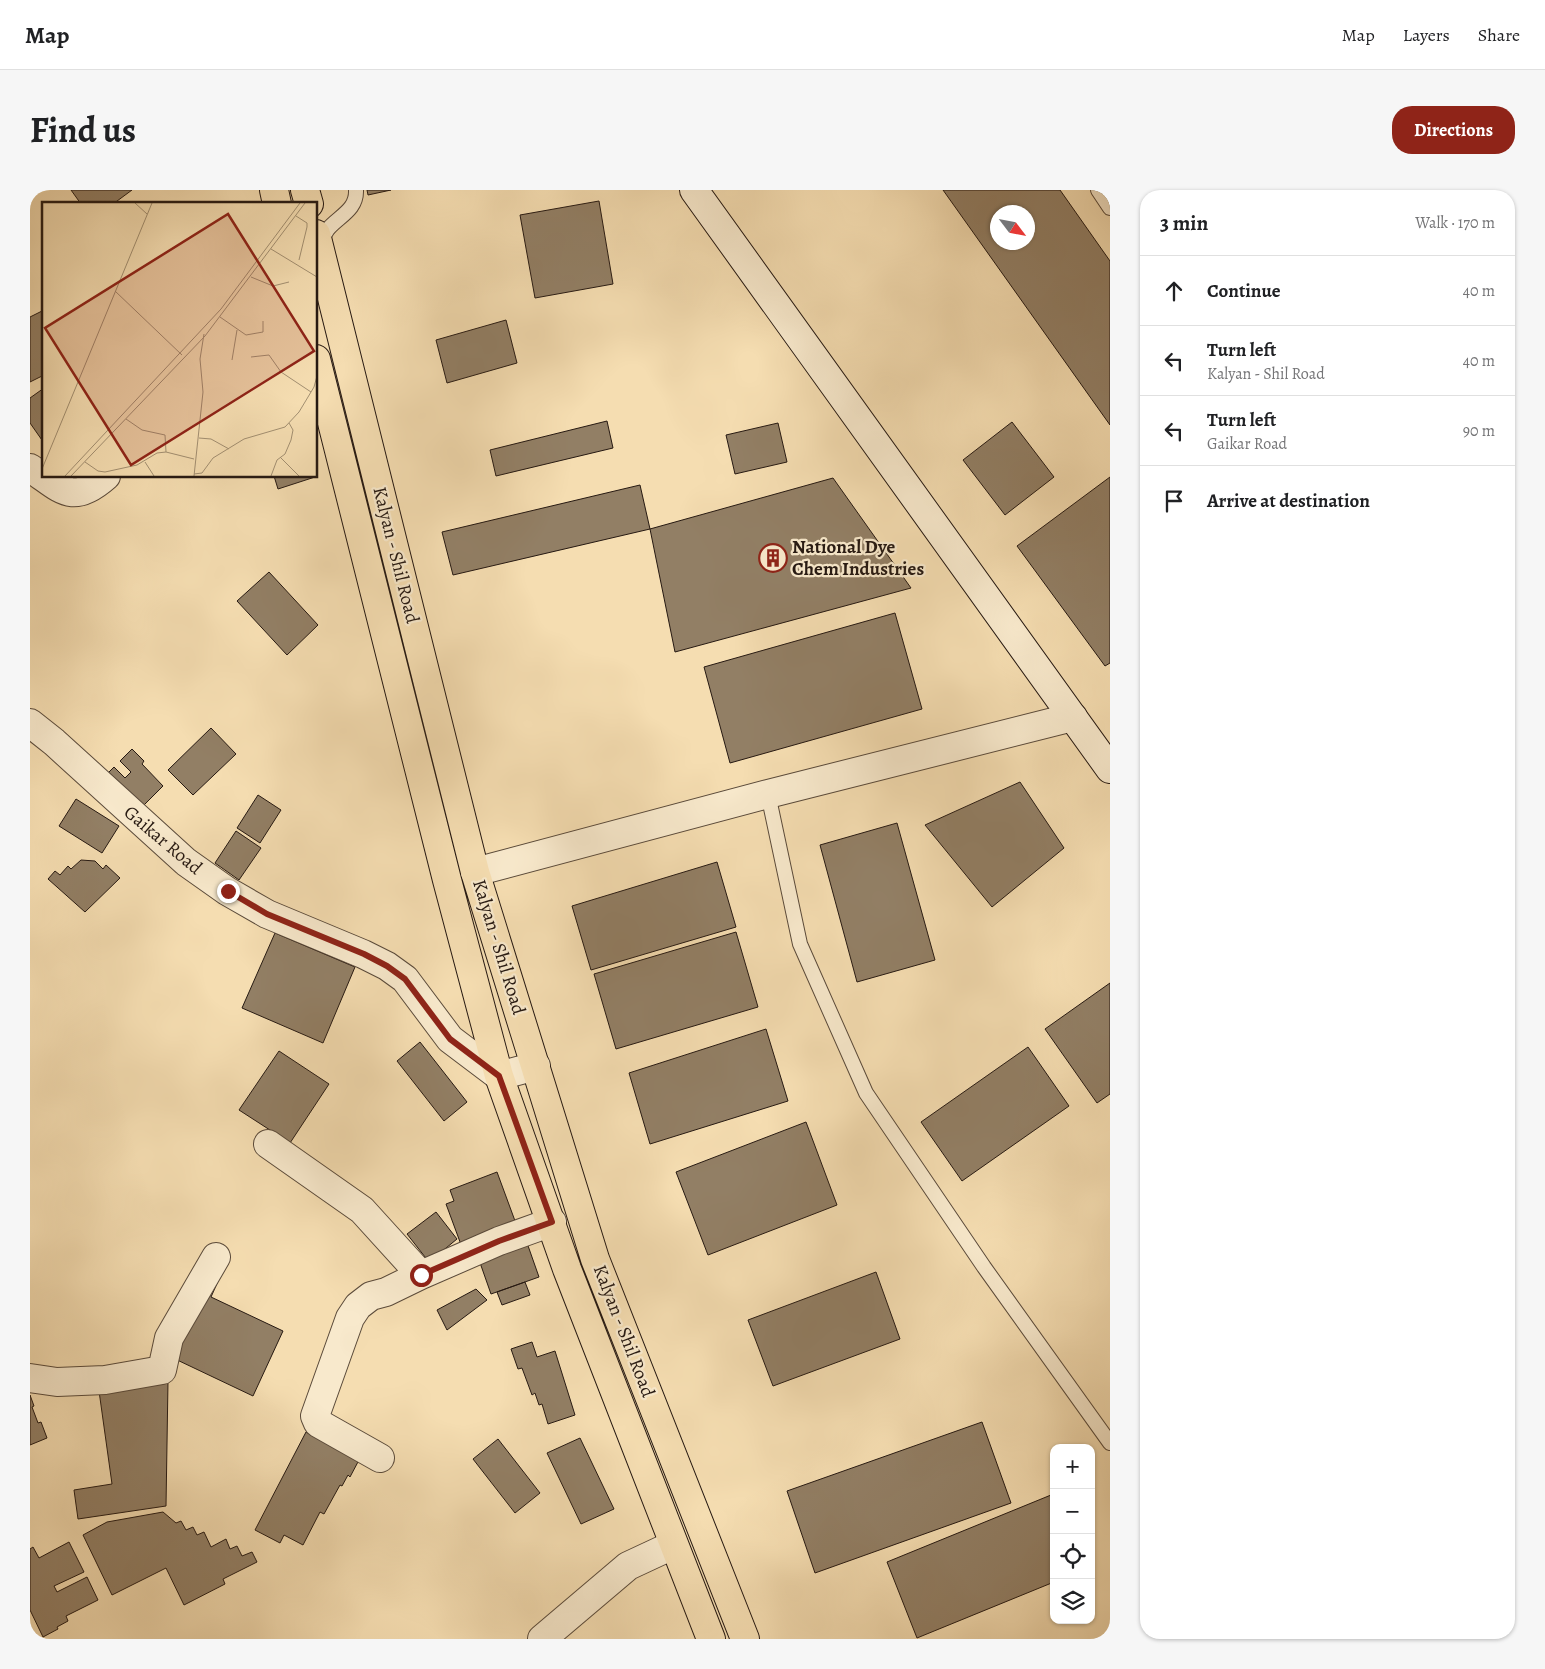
<!DOCTYPE html>
<meta charset="utf-8">
<style>
:root{--surface:#fff;--page:#f6f6f6;--text:#202124;--muted:#757577;--line:#e0e0e0;--accent:#8f2418}
body{margin:0;font-family:Alegreya,serif;background:var(--page);color:var(--text)}
.controls{position:absolute;right:15px;bottom:15px;display:grid;overflow:hidden;border-radius:10px;box-shadow:0 1px 4px #0004}
.controls button{width:45px;height:45px;display:grid;place-items:center;padding:0;border:0;border-bottom:1px solid var(--line);background:var(--surface);color:var(--text);font:25px sans-serif}
.compass{position:absolute;left:960px;top:15px;width:45px;height:45px;border-radius:50%;background:var(--surface);box-shadow:0 1px 4px #0004;rotate:122deg}
.stop{position:absolute;width:15px;height:15px;margin:-11px;border:4px solid #8f2418;border-radius:50%;background:#fff}
.stop.end{background:#8f2418;border-color:#fff;box-shadow:0 1px 5px #0008}
.list{margin:0;padding:0;list-style:none}
h2{display:flex;justify-content:space-between;align-items:center;height:65px;margin:0;padding:0 20px;font-size:21px}
h2 small{font-size:16px;font-weight:400;color:var(--muted)}
.list li{display:grid;grid-template-columns:32px 1fr auto;gap:15px;align-items:center;box-sizing:border-box;height:70px;padding:0 20px;border-top:1px solid var(--line)}
.list b{display:block;font-size:19px;white-space:nowrap}
.list p{margin:0;font-size:16px;white-space:nowrap;color:var(--muted)}
.list em{font-size:16px;font-style:normal;color:var(--muted)}
.icon{flex:none;width:28px;height:28px;fill:none;stroke:currentColor;stroke-width:2;stroke-linecap:round;stroke-linejoin:round}
.map{position:relative;flex:none;width:1080px;height:1449px;overflow:hidden;border-radius:20px}
header{display:flex;align-items:center;gap:30px;box-sizing:border-box;height:70px;padding:0 25px;background:var(--surface);border-bottom:1px solid var(--line)}
header strong{font-size:24px}
nav{display:flex;gap:28px;margin-inline-start:auto;font-size:18px}
.intro{display:flex;align-items:center;justify-content:space-between;box-sizing:border-box;height:120px;padding:0 30px}
h1{margin:0;font-size:35px}
.button{padding:12px 22px;border-radius:20px;background:var(--accent);color:#fff;font-size:18px;font-weight:700}
main{display:flex;gap:30px;padding:0 30px}
aside{flex:1;background:var(--surface);border-radius:20px;box-shadow:0 1px 4px #0004}
.map>svg:first-child{display:block}
.building{fill:#927f65;stroke:#261912;fill-rule:evenodd}
.lines{fill:none;stroke-linecap:round;stroke-linejoin:round}
.lane-casing{stroke:#5a4a3a;stroke-width:16}
.street-casing{stroke:#5a4a3a;stroke-width:30}
.secondary-casing{stroke:#261912;stroke-width:30}
.primary-casing{stroke:#261912;stroke-width:30}
.lane{stroke:#f8e9cc;stroke-width:14}
.street{stroke:#f8e9cc;stroke-width:28}
.secondary{stroke:#f8e9cc;stroke-width:28}
.primary{stroke:#f5ddb1;stroke-width:28}
.route{stroke:#8f2418;stroke-width:6}
.labels{text-anchor:middle;dominant-baseline:central;stroke-width:4.5;stroke-linejoin:round;paint-order:stroke}
.poi-label{font-size:19px;font-weight:bold;fill:#261912;stroke:#f8e9cc;text-anchor:start}
.street-label{font-size:19px;fill:#261912;stroke:#f8e9cc}
.inset-road{fill:none;stroke:#a28f71;stroke-width:1}
.view{fill:#8f2418;fill-opacity:0.15;stroke:#8f2418;stroke-width:2.5}
.inset-edge{fill:none;stroke:#261912;stroke-width:2.5}
</style>
<header>
<strong>Map</strong>
<nav><a>Map</a><a>Layers</a><a>Share</a></nav>
</header>
<div class="intro"><h1>Find us</h1><a class="button">Directions</a></div>
<main>
<div class="map">
<svg width="1080" height="1449" viewBox="0 0 1080 1449">
<rect width="100%" height="100%" fill="#f5ddb1"/>
<filter id="stains"><feTurbulence type="fractalNoise" baseFrequency=".004" numOctaves="4"/><feColorMatrix values="0 0 0 0 .2 0 0 0 0 .09 0 0 0 0 .02 0 0 0 .5 -.17"/></filter>
<radialGradient id="worn" r=".72"><stop offset=".6" stop-color="#630" stop-opacity="0"/><stop offset="1" stop-color="#630" stop-opacity=".3"/></radialGradient>
<path class="building" d="M41,0H102L83,14H51Z
M337,0H361L338,5Z
M913,0H1030L1080,71V235ZM968,22H998V52H968Z
M569,11L583,94L505,108L490,25Z
M14,120V185L0,192V127Z
M476,130L487,173L417,193L406,150Z
M14,198V253L0,233V208Z
M577,231L583,258L466,286L460,260Z
M982,232L1024,287L975,325L933,270Z
M748,233L757,272L705,284L696,245Z
M244,286H284L285,287L248,299Z
M1080,287V473L1075,476L987,356Z
M803,288L881,398L645,462L620,339Z
M610,295L620,339L423,385L412,342Z
M239,382L288,435L257,465L207,411Z
M865,423L892,519L700,573L674,477Z
M181,538L206,564L163,605L138,580Z
M102,559L114,571L112,574L133,596L109,620L75,586L84,577L95,588L101,582L90,571Z
M990,592L1034,658L962,717L895,635Z
M228,605L251,620L230,653L207,638Z
M46,609L89,636L72,663L29,636Z
M867,633L905,770L827,792L790,655Z
M206,641L231,658L209,690L185,673Z
M51,670L65,671L73,679L76,675L90,688L55,722L18,689L25,681L30,685L38,676L41,679Z
M687,672L706,737L561,780L542,716Z
M706,742L728,817L586,859L564,784Z
M245,743L325,777L293,853L212,818Z
M1080,793V904L1067,913L1015,839Z
M736,839L758,911L620,954L599,883Z
M390,852L437,912L414,931L367,871Z
M998,857L1039,916L932,991L891,932Z
M249,861L299,894L260,953L209,920Z
M776,932L807,1015L678,1065L646,982Z
M467,982L488,1039L433,1060L416,1014L424,1011L420,1000Z
M406,1022L427,1049L399,1072L377,1044Z
M496,1050L509,1087L461,1104L448,1067Z
M846,1082L870,1149L743,1196L718,1130Z
M178,1084L189,1089L181,1107L253,1141L223,1206L143,1168Z
M495,1092L500,1105L472,1115L467,1102Z
M446,1099L457,1110L417,1140L407,1120Z
M502,1152L507,1167L525,1161L545,1225L518,1234L512,1214L509,1215L505,1203L502,1205L492,1178L488,1179L481,1159Z
M138,1191L136,1316L48,1329L44,1300L82,1294L69,1201Z
M0,1205L4,1216L2,1217L8,1233L11,1232L17,1248L0,1255Z
M952,1232L981,1313L785,1383L757,1301Z
M276,1242L329,1270L320,1287L318,1285L312,1296L310,1295L294,1324L290,1322L273,1355L254,1345L250,1353L225,1340Z
M550,1248L584,1319L551,1334L517,1263Z
M468,1249L510,1303L485,1323L443,1269Z
M1021,1305L1024,1311V1392L887,1448L857,1372Z
M133,1322L146,1333L151,1331L156,1340L163,1337L167,1345L174,1342L181,1357L196,1349L200,1359L207,1356L212,1366L222,1362L227,1372L193,1389L195,1394L154,1415L136,1378L82,1405L53,1345L77,1332Z
M39,1352L54,1382L24,1396L27,1402L57,1387L68,1410L36,1426L38,1431L27,1437L28,1439L13,1447L0,1420V1359L3,1357L9,1368Z"/>
<g class="lines">
<defs>
<path id="lane" d="M1068,0L1080,18
M288,53C292,49 295,44 298,39C309,26 327,20 326,0
M738,604L770,754L836,903L954,1077L1080,1253"/>
<path id="street" d="M0,278C31,298 41,317 76,286
M0,533L24,552L156,672L197,701L237,724L333,764L357,776L375,789L420,849L469,886L506,876
M445,682L738,604L1043,527
M238,954L332,1020L391,1085
M0,1188L27,1192L75,1190L132,1180L139,1148L186,1067
M350,1268L288,1233L285,1226L320,1128L328,1116L341,1106L356,1102L391,1085L469,1051L522,1032
M512,1449L598,1376L643,1355"/>
<path id="secondary" d="M664,0L1080,579"/>
<path id="primary" d="M244,0L247,14
M275,0L279,14
M286,44L445,682L565,1069L715,1449
M286,169L417,690L469,886L537,1079L681,1449"/>
</defs>
<use href="#lane" class="lane-casing"/>
<use href="#street" class="street-casing"/>
<use href="#secondary" class="secondary-casing"/>
<use href="#primary" class="primary-casing"/>
<use href="#lane" class="lane"/>
<use href="#street" class="street"/>
<use href="#secondary" class="secondary"/>
<use href="#primary" class="primary"/>
</g>
<g class="lines">
<path class="route" d="M198,701L237,724L334,764L357,776L375,789L420,849L469,886L522,1032L469,1051L391,1085"/>
</g>
<defs>
<symbol id="building-ring" viewBox="-11 -11 22 22"><circle r="9.5" fill="#f8e9cc" stroke="#8f2418" stroke-width="1.5"/><path d="M-4-6H4V6H1V3H-1V6H-4ZM-2.5-4.3h1.7v1.8h-1.7ZM.8-4.3h1.7v1.8H.8ZM-2.5-1h1.7V.8h-1.7ZM.8-1h1.7V.8H.8Z" fill="#8f2418"/></symbol>
</defs>
<g fill-rule="evenodd">
<use href="#building-ring" x="727" y="352" width="32" height="32"/>
</g>
<g class="labels">
<g class="poi-label">
<text x="762" y="357">National Dye<tspan x="762" dy="22">Chem Industries</tspan></text>
</g>
<g class="street-label">
<text transform="translate(366 365) rotate(76)">Kalyan - Shil Road</text>
<text transform="translate(133 650) rotate(40)">Gaikar Road</text>
<text transform="translate(469 757) rotate(73)">Kalyan - Shil Road</text>
<text transform="translate(594 1141) rotate(69)">Kalyan - Shil Road</text>
</g>
</g>
<g transform="translate(12 12)">
<rect width="275" height="275" fill="#f5ddb1"/>
<path class="inset-road" d="M93,1L105,12M254,14L265,21V25L257,58M229,47L275,75M209,75L231,84L247,80M73,89L140,153M178,115L204,133L221,130V119M209,155L227,153L239,170L269,190M190,158L195,128M157,236L169,237L187,247M124,250L152,257M238,255L257,274M43,260L56,269L63,270L95,263L115,251L124,250L123,233L100,228L84,217M103,260L112,274M0,267L110,1M152,272L160,271L171,256L202,237L243,225L257,210L272,185L275,174M23,274L179,107L258,1M29,274L163,134L263,1M152,274L161,190L158,157L162,132M229,274L235,258L243,252L249,238L251,228L247,221"/>
<path class="view" d="M186,12L272,149L89,263L3,126Z"/>
<rect width="275" height="275" class="inset-edge"/>
</g>
<rect width="100%" height="100%" filter="url(#stains)"/>
<rect width="100%" height="100%" fill="url(#worn)"/>
</svg>
<div class="controls">
<button>+</button>
<button>−</button>
<button><svg class="icon" aria-label="locate" viewBox="0 0 24 24"><circle cx="12" cy="12" r="6"/><path d="M12 2v4M12 18v4M2 12h4M18 12h4"/></svg></button>
<button><svg class="icon" aria-label="layers" viewBox="0 0 24 24"><path d="M12 4l9 5-9 5-9-5zM3 14l9 5 9-5"/></svg></button>
</div>
<svg class="compass" viewBox="-18 -18 36 36"><path d="M0-13l5 13h-10z" fill="#e53935"/><path d="M0 13l5-13h-10z" fill="#757577"/></svg>
<div class="stop" style="left:391px;top:1085px"></div>
<div class="stop end" style="left:198px;top:701px"></div>
</div>
<aside>
<h2>3 min<small>Walk · 170 m</small></h2>
<ul class="list">
<li><svg class="icon" aria-label="ahead" viewBox="0 0 24 24"><path d="M12 20V5M6 11l6-6 6 6"/></svg><div><b>Continue</b></div><em>40 m</em></li>
<li><svg class="icon" aria-label="left" viewBox="0 0 24 24"><path d="M17 20v-9H6M10 6l-5 5 5 5"/></svg><div><b>Turn left</b><p>Kalyan - Shil Road</p></div><em>40 m</em></li>
<li><svg class="icon" aria-label="left" viewBox="0 0 24 24"><path d="M17 20v-9H6M10 6l-5 5 5 5"/></svg><div><b>Turn left</b><p>Gaikar Road</p></div><em>90 m</em></li>
<li><svg class="icon" aria-label="arrive" viewBox="0 0 24 24"><path d="M6 21V4h12l-3 4 3 4H6"/></svg><div><b>Arrive at destination</b></div></li>
</ul>
</aside>
</main>
